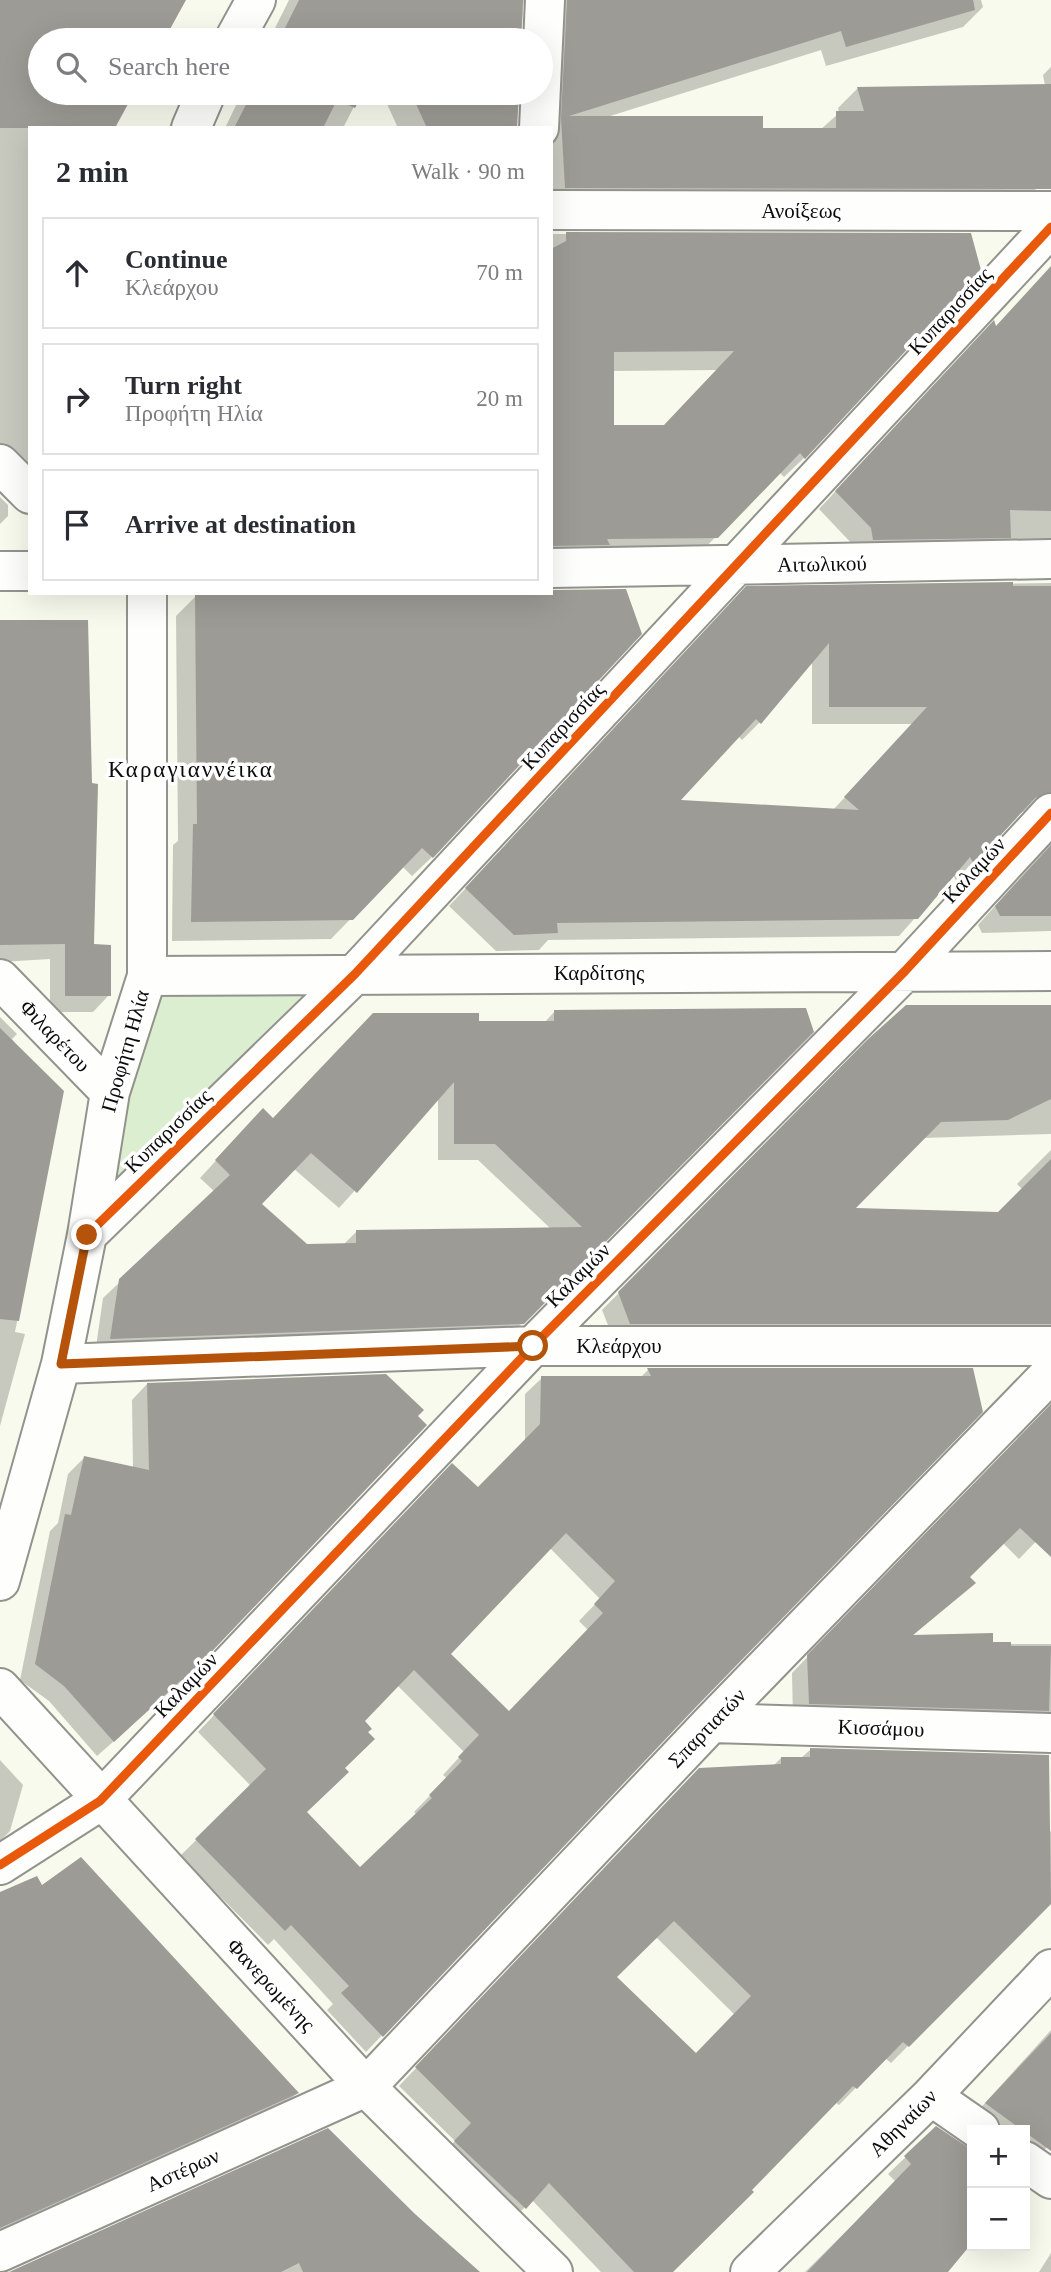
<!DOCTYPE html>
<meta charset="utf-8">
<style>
:root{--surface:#fff;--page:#f2f2f3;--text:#2b2b33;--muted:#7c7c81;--line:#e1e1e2}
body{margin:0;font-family:"Times New Roman",serif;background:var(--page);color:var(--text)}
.controls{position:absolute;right:21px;bottom:21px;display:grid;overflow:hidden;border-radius:0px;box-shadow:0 7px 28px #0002}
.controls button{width:63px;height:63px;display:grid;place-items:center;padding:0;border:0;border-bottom:2px solid var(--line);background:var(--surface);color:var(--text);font:35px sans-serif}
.stop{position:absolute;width:21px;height:21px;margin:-16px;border:5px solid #b45309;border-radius:50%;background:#fff}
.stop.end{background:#b45309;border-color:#fff;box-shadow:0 2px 7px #0008}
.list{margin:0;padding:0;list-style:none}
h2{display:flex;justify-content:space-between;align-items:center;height:91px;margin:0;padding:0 28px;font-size:30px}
h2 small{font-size:23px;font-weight:400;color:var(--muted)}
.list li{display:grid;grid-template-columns:46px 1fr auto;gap:21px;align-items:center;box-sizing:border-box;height:112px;margin:0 14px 14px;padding:0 14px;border:2px solid var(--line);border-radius:0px}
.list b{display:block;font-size:26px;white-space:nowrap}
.list p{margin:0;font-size:23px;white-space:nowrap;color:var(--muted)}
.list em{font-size:23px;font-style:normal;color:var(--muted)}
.icon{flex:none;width:38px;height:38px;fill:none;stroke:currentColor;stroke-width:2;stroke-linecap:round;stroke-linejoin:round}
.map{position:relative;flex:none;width:1051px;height:2272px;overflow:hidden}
.search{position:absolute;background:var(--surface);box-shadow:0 7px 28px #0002;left:28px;top:28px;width:525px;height:77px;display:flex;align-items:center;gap:18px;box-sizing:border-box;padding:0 24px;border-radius:38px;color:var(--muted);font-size:26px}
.panel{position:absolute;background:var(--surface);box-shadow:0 7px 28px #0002;left:28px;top:126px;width:525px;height:469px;border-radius:0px}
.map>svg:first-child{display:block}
.green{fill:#dceed0}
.shadow{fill:#0003;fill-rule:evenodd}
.building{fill:#9c9b95;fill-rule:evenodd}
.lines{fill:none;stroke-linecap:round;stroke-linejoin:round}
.minor-casing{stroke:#92938d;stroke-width:42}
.minor{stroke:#fefefc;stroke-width:38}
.cycleway-casing{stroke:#fff;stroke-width:13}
.cycleway{stroke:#e8590c;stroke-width:9}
.route{stroke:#b45309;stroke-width:9}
.labels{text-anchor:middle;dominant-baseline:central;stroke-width:7;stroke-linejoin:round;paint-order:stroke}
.street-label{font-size:21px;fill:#0b0b0b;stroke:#fff}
.neighbourhood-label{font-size:23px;letter-spacing:2px;fill:#0b0b0b;stroke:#fff}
</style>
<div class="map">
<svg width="1051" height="2272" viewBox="0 0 1051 2272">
<rect width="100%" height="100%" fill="#f9faee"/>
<path class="green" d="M355,974L87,1235L147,976Z"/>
<path class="shadow" d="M0,0H184L162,40H40V93H132L113,128H30V492L0,458Z
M289,0H524L521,40H269Z
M533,0H981L983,7L963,27L826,66L821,50L607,117L761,130H820L839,113L838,108L858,88L1036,189L1016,208L551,207V128Z
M1051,67V116L1043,75Z
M242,93H361L343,128H225Z
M382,93H518L516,128H398Z
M551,234H970L979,270L804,458L784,477L779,472L696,557L551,565ZM717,370L664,427H613V371Z
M1051,267V564L854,546L819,509L977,340L995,329Z
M0,497L8,505V516L0,524Z
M1051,583V818L1037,808L1019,813L956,880L953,875L899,936L548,940L539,950L496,951L449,906L747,588ZM812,660V724H913L833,810L677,801L738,736L742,740L760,722Z
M624,590L432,857L412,876L402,866L331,939L172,941L173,845L178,841L176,616L196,596Z
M0,622L92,946L109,995L93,1012H50V959L0,962Z
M1051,843V931L982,933L978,925Z
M1051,1005V1134L923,1138L852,1210L999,1214L1023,1190L1017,1184L1051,1150V1338L614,1340L602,1310L870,1040L907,1007Z
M555,1011L812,1031L505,1340L95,1354L103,1298L215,1192L200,1178L247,1127L273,1120L477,1023H544ZM438,1098V1160H478L551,1229L357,1231L343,1245L307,1246L260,1204L293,1168L339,1208Z
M0,1017L17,1034L12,1039L19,1049L62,1091L15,1332L25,1334L0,1426Z
M648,1370H972L694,1707L366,2052L327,2010L333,2004L274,1939L268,1945L180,1856L251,1786L198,1732L435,1482L478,1489L525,1442V1394L542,1378H640ZM550,1548L600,1599L579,1621L588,1630L508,1713L449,1654ZM397,1685L464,1752L443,1775L447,1778L414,1812L417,1815L360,1870L305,1813L343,1768L363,1721Z
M147,1384L181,1682L97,1756L49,1701L20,1680L50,1531L58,1523L68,1474L84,1458L133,1469L132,1400Z
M1051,1404V1526L1019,1559L1003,1543L968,1578L973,1583L912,1636L991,1644H1051V1719L793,1720L792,1673Z
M810,1750L1048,1828L1051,1832V1902L891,2063L885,2058L839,2105L835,2102L671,2272H601L532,2200L507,2225L438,2159L455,2141L399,2086L686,1784L773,1766L781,1758H801ZM656,1937L735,2015L696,2055L615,1977Z
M0,1760L23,1785L10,1831L0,1841Z
M41,1888L297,2093L281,2109L0,2236V1894Z
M1051,2030V2143L1029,2166L1025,2163V2130H975L967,2123Z
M936,2128L972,2150V2240L946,2272H805L896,2182L888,2174Z
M414,2215L477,2272H13Z
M1051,2253V2272H1039Z"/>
<path class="building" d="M0,0H186L164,40H40V93H134L115,128H0Z
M299,0H523L521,40H279Z
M567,0H973L975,10L846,47L841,31L569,116H763V128H836V111H864L857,87L1051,84V189L565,188L561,118Z
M252,93H363L355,108L337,100L323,128H234Z
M411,93H519L517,128H427Z
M566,232L971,233L981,270L805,459L800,453L718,538L607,539L610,545L551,546V249L566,241ZM734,351L664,425H614V352Z
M1051,266V511L1010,510L1011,538L873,540L871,528L835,491L994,320L996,326Z
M1013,582V586H1051V792L1035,798L974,864L970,857L918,919L557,923L558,933L514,935L465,888L746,586ZM829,643V707H927L844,797L859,810L681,800L756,719L761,724Z
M626,589L642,634L433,858L422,848L353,920L191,922L193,824H197L195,594L551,593V590Z
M0,620H88L92,783L98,784L94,944L111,945V996H65V944L0,945Z
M1051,845V916H1000L995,906Z
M906,1005H1051V1099L1008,1120L941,1122L856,1208L998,1212L1051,1159V1324H630L618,1292L868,1039Z
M806,1008L814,1032L524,1324L110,1339L119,1279L230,1175L215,1160L263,1108L273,1118L373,1013H479V1021H554V1010ZM454,1082V1144H495L582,1227L356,1230V1243L307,1244L262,1204L311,1153L357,1193Z
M0,1028L64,1091L19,1321L0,1319Z
M647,1368H973L983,1412L695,1708L383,2037L341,1993L349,1986L291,1925L285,1931L195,1839L266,1769L213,1714L452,1463L478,1487L540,1424L541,1376H651ZM566,1533L615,1581L594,1604L603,1613L509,1711L451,1654ZM414,1670L479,1735L458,1757L462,1761L429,1795L432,1798L360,1867L307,1812L349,1772L345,1768L375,1739L368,1732L372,1729L365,1721Z
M386,1374L424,1410L418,1416L427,1425L182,1683L180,1681L114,1742L64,1686L35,1664L65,1514L71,1515L84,1456L149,1470L147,1383Z
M1051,1404V1557L1020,1528L970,1577L976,1583L913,1635L993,1633V1642H1011V1646H1051L1049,1711L809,1704L807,1655Z
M810,1748L1049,1755L1051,1904L909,2047L903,2042L857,2089L853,2086L752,2190L754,2192L673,2272H634L549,2183L526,2209L454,2141L471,2123L415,2067L699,1768L781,1764V1757H810ZM674,1921L751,1996L696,2053L617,1977Z
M81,1857L299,2093L0,2228V1892L37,1876L42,1885Z
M1051,2033V2151L985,2103Z
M936,2126L972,2150V2243L948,2272H807L911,2164L904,2156Z
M328,2128L415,2214L480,2272H303L299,2263L281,2272H9Z"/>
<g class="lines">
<defs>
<path id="minor" d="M234,40L256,0
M191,128L206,93
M539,128L545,0
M551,210L1051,211
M0,464L30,494
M551,568L1051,559
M0,571H30
M147,976L1051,971
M0,979L110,1092
M87,1235L355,974L1051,227
M61,1364L533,1346H1051
M0,1581L61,1364L87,1235L110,1092L147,976V593
M0,1688L366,2087L553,2272
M711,1723L1051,1733
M0,1865L100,1801L533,1346L905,971L1051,813
M931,2096L980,2130
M1025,2161L1051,2179
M0,2252L366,2087L711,1723L1051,1373
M750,2272L931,2096L1051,1969"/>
</defs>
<use href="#minor" class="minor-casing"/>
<use href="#minor" class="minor"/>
<defs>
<path id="cycleway" d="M87,1235L355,974L1051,227
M0,1865L100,1801L533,1346L905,971L1051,813"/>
</defs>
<use href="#cycleway" class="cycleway-casing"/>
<use href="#cycleway" class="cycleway"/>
</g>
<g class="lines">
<path class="route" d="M87,1235L61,1364L533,1346"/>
</g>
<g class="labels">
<g class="street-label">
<text x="801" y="211">Ανοίξεως</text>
<text transform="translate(950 311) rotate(-47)">Κυπαρισσίας</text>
<text transform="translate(822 564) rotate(-1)">Αιτωλικού</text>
<text transform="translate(563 726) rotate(-47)">Κυπαρισσίας</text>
<text transform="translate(974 870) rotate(-47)">Καλαμών</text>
<text x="599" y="973">Καρδίτσης</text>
<text transform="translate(55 1036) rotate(46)">Φιλαρέτου</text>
<text transform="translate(125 1051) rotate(-74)">Προφήτη Ηλία</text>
<text transform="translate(168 1131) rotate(-44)">Κυπαρισσίας</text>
<text transform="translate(578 1275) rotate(-45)">Καλαμών</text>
<text x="619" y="1346">Κλεάρχου</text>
<text transform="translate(186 1685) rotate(-46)">Καλαμών</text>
<text transform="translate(707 1728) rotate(-46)">Σπαρτιατών</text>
<text transform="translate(881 1728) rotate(2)">Κισσάμου</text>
<text transform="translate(271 1985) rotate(47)">Φανερωμένης</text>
<text transform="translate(903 2123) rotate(-45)">Αθηναίων</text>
<text transform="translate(183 2170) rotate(-24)">Αστέρων</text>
</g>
<g class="neighbourhood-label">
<text x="191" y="769">Καραγιαννέικα</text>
</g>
</g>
</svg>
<div class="controls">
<button>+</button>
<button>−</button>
</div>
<div class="stop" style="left:533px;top:1346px"></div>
<div class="stop end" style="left:87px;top:1235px"></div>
<div class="search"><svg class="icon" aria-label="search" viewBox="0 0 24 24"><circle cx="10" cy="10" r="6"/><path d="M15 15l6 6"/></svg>Search here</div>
<section class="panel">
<h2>2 min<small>Walk · 90 m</small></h2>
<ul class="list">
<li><svg class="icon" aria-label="ahead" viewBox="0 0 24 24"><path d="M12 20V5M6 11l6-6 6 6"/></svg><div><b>Continue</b><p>Κλεάρχου</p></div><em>70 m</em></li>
<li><svg class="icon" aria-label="right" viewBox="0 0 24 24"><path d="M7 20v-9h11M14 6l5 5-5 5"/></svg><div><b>Turn right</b><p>Προφήτη Ηλία</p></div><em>20 m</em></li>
<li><svg class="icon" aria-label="arrive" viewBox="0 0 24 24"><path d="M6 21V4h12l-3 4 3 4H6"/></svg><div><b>Arrive at destination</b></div></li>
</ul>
</section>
</div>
